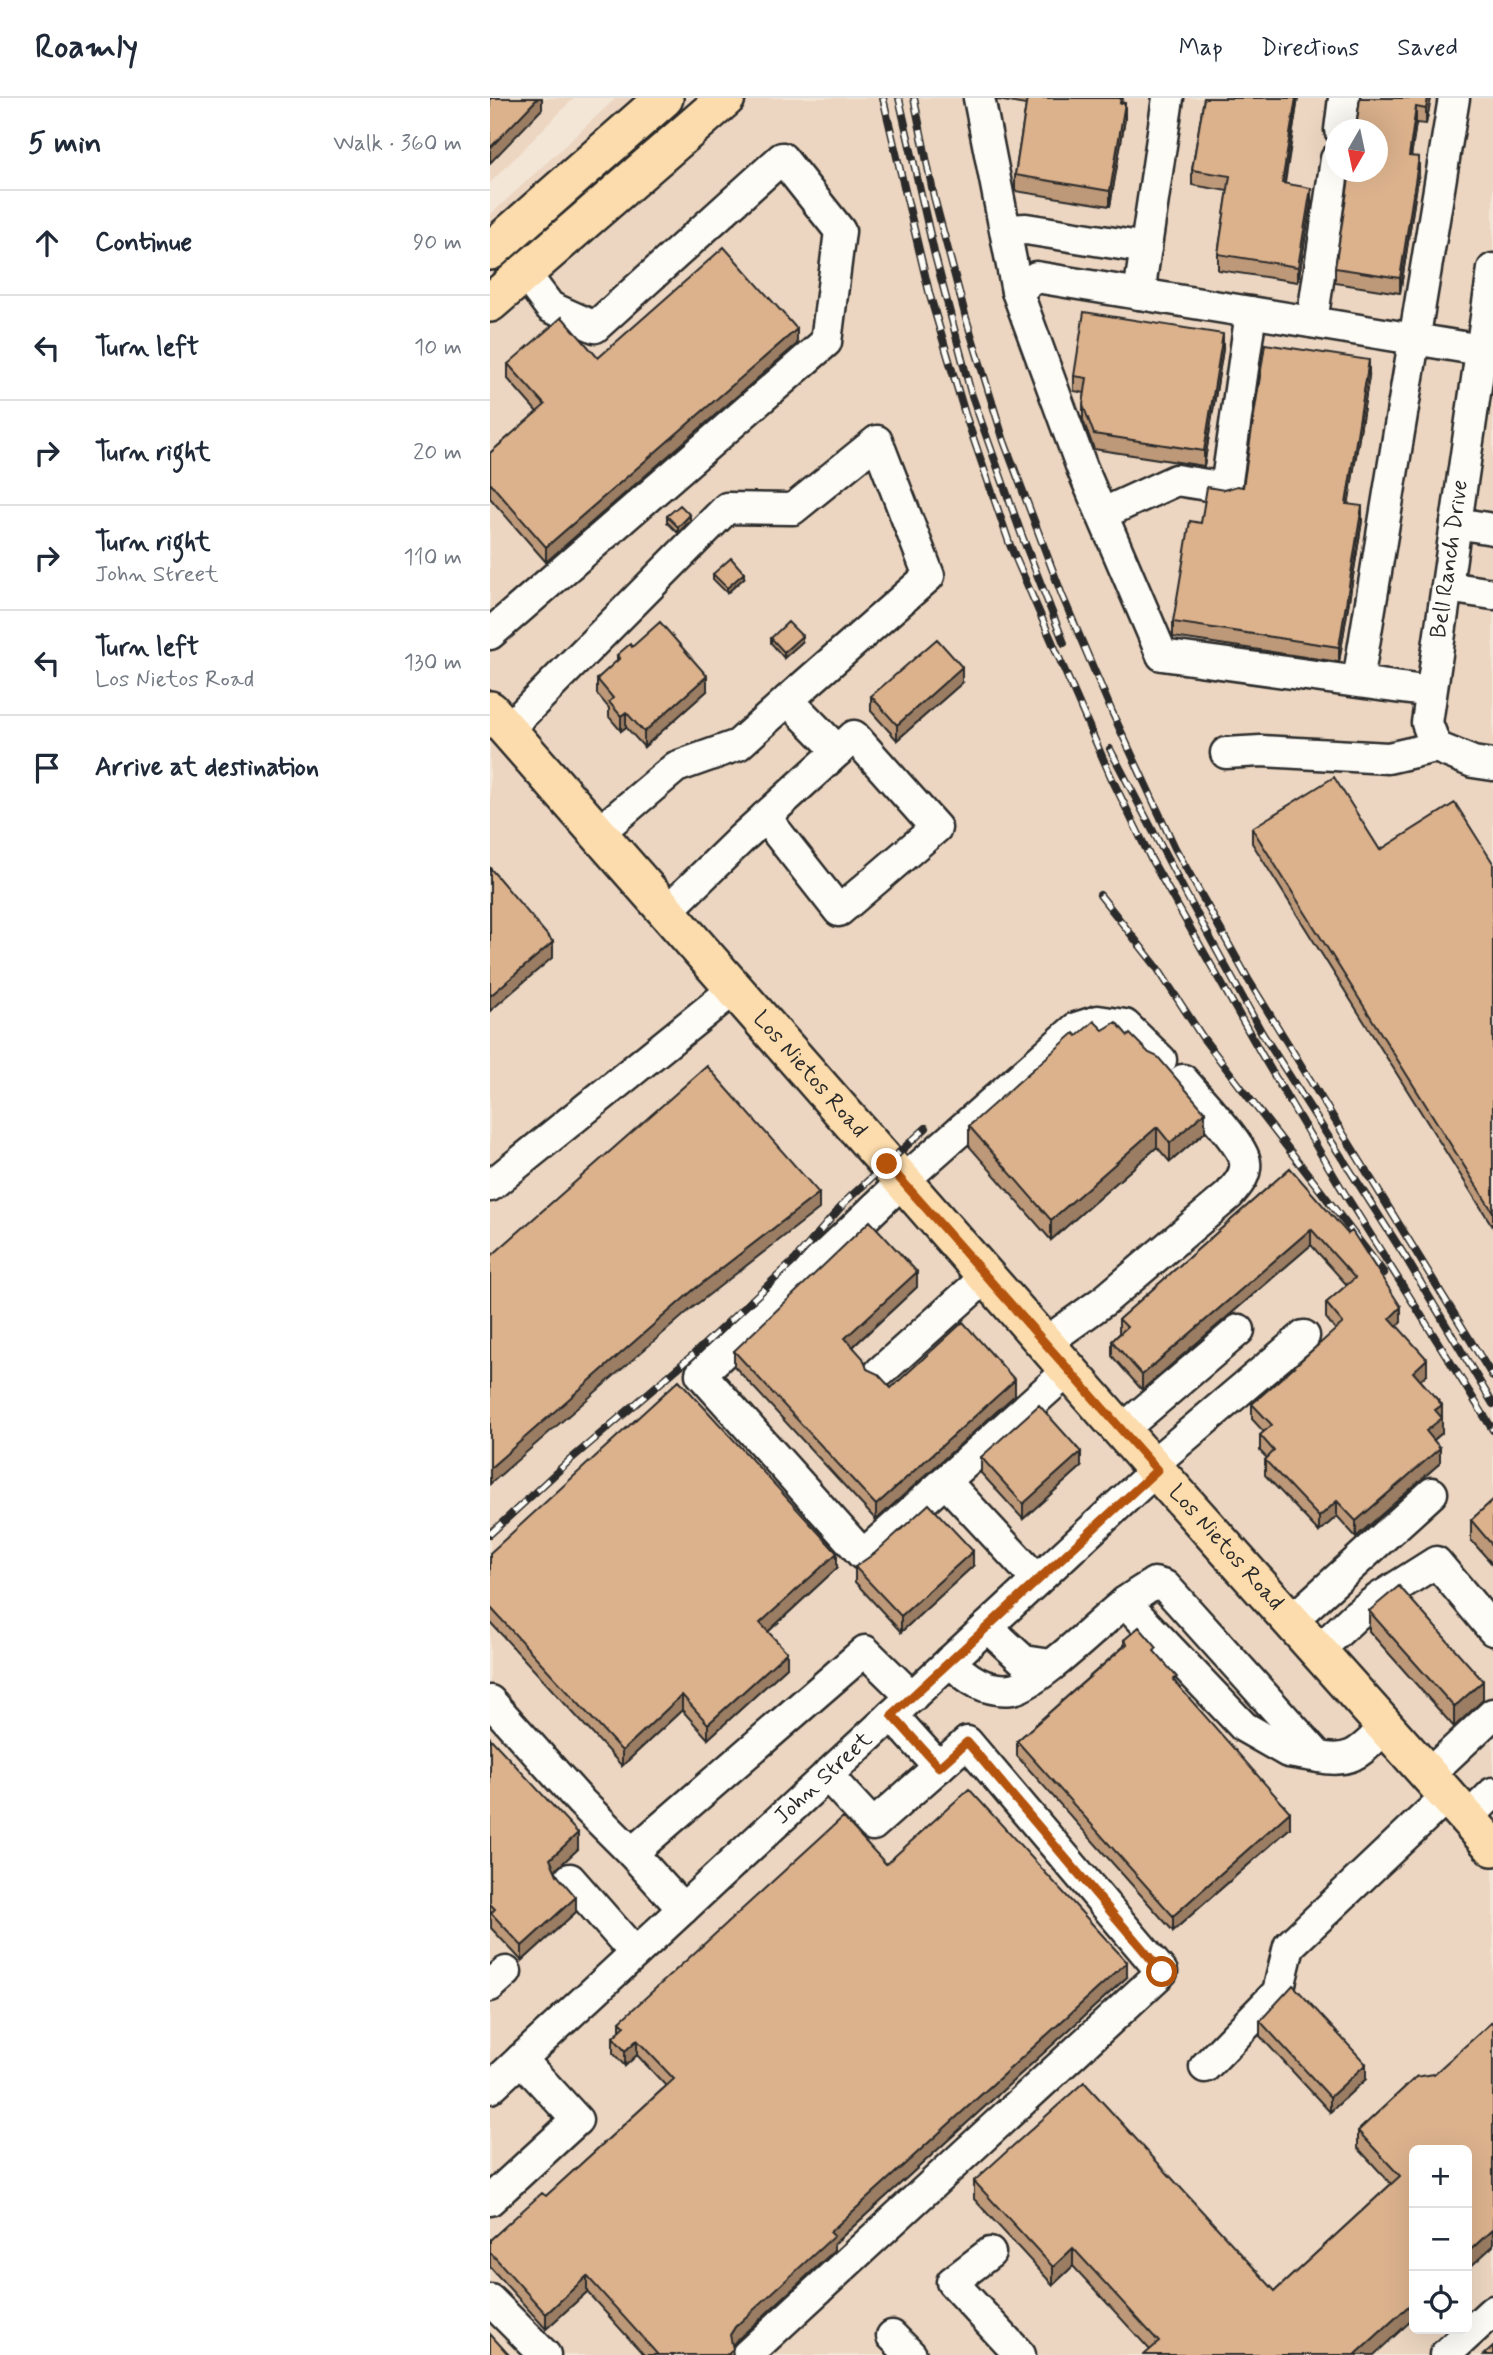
<!DOCTYPE html>
<meta charset="utf-8">
<style>
:root{--surface:#fff;--page:#f6f6f7;--text:#1f2937;--muted:#747a83;--line:#e0e1e3}
body{margin:0;font-family:Mynerve,sans-serif;background:var(--page);color:var(--text)}
.controls{position:absolute;right:21px;bottom:21px;display:grid;overflow:hidden;border-radius:10px;box-shadow:0 7px 28px #0002}
.controls button{width:63px;height:63px;display:grid;place-items:center;padding:0;border:0;border-bottom:2px solid var(--line);background:var(--surface);color:var(--text);font:35px sans-serif}
.compass{position:absolute;left:835px;top:21px;width:63px;height:63px;border-radius:50%;background:var(--surface);box-shadow:0 7px 28px #0002;rotate:189deg}
.stop{position:absolute;width:21px;height:21px;margin:-16px;border:5px solid #b45309;border-radius:50%;background:#fff}
.stop.end{background:#b45309;border-color:#fff;box-shadow:0 2px 7px #0008}
.list{margin:0;padding:0;list-style:none}
h2{display:flex;justify-content:space-between;align-items:center;height:91px;margin:0;padding:0 28px;font-size:30px}
h2 small{font-size:23px;font-weight:400;color:var(--muted)}
.list li{display:grid;grid-template-columns:46px 1fr auto;gap:21px;align-items:center;box-sizing:border-box;height:105px;padding:0 28px;border-top:2px solid var(--line)}
.list b{display:block;font-size:26px;white-space:nowrap}
.list p{margin:0;font-size:23px;white-space:nowrap;color:var(--muted)}
.list em{font-size:23px;font-style:normal;color:var(--muted)}
.icon{flex:none;width:38px;height:38px;fill:none;stroke:currentColor;stroke-width:2;stroke-linecap:round;stroke-linejoin:round}
.map{position:relative;flex:none;width:1003px;height:2257px;overflow:hidden}
header{display:flex;align-items:center;gap:42px;box-sizing:border-box;height:98px;padding:0 35px;background:var(--surface);border-bottom:2px solid var(--line)}
header strong{font-size:33px}
nav{display:flex;gap:38px;margin-inline-start:auto;font-size:24px}
main{display:flex}
aside{flex:1;background:var(--surface)}
.map>svg:first-child{display:block}
.built{fill:#ecd6c1;fill-rule:evenodd}
.lines{fill:none;stroke-linecap:round;stroke-linejoin:round}
.minor-casing{stroke:#2b2b2b;stroke-width:35}
.major-casing{stroke:#2b2b2b;stroke-width:42}
.minor{stroke:#fdfcf7;stroke-width:30}
.major{stroke:#fcdcac;stroke-width:37}
.rail-casing{stroke:#2b2b2b;stroke-width:8}
.rail{stroke:#fdfcf7;stroke-width:5;stroke-dasharray:16;stroke-linecap:butt}
.wall{fill:#bd9979;stroke:#2b2b2b;stroke-width:2}
.shaded-wall{fill:#9a7d63;stroke:#2b2b2b;stroke-width:2}
.building{fill:#dcb28d;stroke:#2b2b2b;stroke-width:2}
.route{stroke:#b45309;stroke-width:9}
.labels{text-anchor:middle;dominant-baseline:central;stroke-width:6;stroke-linejoin:round;paint-order:stroke}
.street-label{font-size:23px;fill:#2b2b2b;stroke:#fdfcf7}
</style>
<header>
<strong>Roamly</strong>
<nav><a>Map</a><a>Directions</a><a>Saved</a></nav>
</header>
<main>
<aside>
<h2>5 min<small>Walk · 360 m</small></h2>
<ul class="list">
<li><svg class="icon" aria-label="ahead" viewBox="0 0 24 24"><path d="M12 20V5M6 11l6-6 6 6"/></svg><div><b>Continue</b></div><em>90 m</em></li>
<li><svg class="icon" aria-label="left" viewBox="0 0 24 24"><path d="M17 20v-9H6M10 6l-5 5 5 5"/></svg><div><b>Turn left</b></div><em>10 m</em></li>
<li><svg class="icon" aria-label="right" viewBox="0 0 24 24"><path d="M7 20v-9h11M14 6l5 5-5 5"/></svg><div><b>Turn right</b></div><em>20 m</em></li>
<li><svg class="icon" aria-label="right" viewBox="0 0 24 24"><path d="M7 20v-9h11M14 6l5 5-5 5"/></svg><div><b>Turn right</b><p>John Street</p></div><em>110 m</em></li>
<li><svg class="icon" aria-label="left" viewBox="0 0 24 24"><path d="M17 20v-9H6M10 6l-5 5 5 5"/></svg><div><b>Turn left</b><p>Los Nietos Road</p></div><em>130 m</em></li>
<li><svg class="icon" aria-label="arrive" viewBox="0 0 24 24"><path d="M6 21V4h12l-3 4 3 4H6"/></svg><div><b>Arrive at destination</b></div></li>
</ul>
</aside>
<div class="map">
<svg width="1003" height="2257" viewBox="0 0 1003 2257">
<rect width="100%" height="100%" fill="#f3e6d7"/>
<filter id="ink" filterUnits="userSpaceOnUse"><feTurbulence type="fractalNoise" baseFrequency=".0143" numOctaves="2"/><feDisplacementMap in="SourceGraphic" scale="14" xChannelSelector="R" yChannelSelector="G"/><feConvolveMatrix kernelMatrix="1 2 1 2 8 2 1 2 1" color-interpolation-filters="sRGB"/></filter>
<g filter="url(#ink)">
<path class="built" d="M0,0H84L0,85Z
M126,0H1003V2257H0V117ZM846,32H888V74H846ZM924,2052H977V2231H924Z"/>
<g class="lines">
<defs>
<g id="minor">
<path d="M489,0L527,193"/>
<path d="M850,32L854,0"/>
<path d="M516,132L536,131L656,150"/>
<path d="M1003,171L937,625L946,649L983,664L1003,667"/>
<path d="M649,196L678,0"/>
<path d="M822,224L846,61"/>
<path d="M612,416L686,382L736,390L761,214"/>
<path d="M966,425L1003,431"/>
<path d="M957,489L1003,496"/>
<path d="M0,536L336,244L350,133L292,60L105,229L60,209L35,176"/>
<path d="M868,583L964,0"/>
<path d="M941,594L672,557L592,370L527,193L546,179L991,252"/>
<path d="M17,632L237,410L303,411L387,343L439,478L298,602L348,653L252,740L177,813"/>
<path d="M736,655L771,653L898,660L946,649"/>
<path d="M275,719L349,813L446,730L364,638L348,653"/>
<path d="M108,735L186,669L248,647L298,602"/>
<path d="M0,1088L244,891"/>
<path d="M555,1245L615,1202L739,1097C746,1088 757,1078 755,1064C753,1046 707,999 693,982"/>
<path d="M579,1272L373,1457L211,1276L413,1083L586,930L608,923L635,927L671,962"/>
<path d="M390,1274L497,1178"/>
<path d="M632,1332L749,1232"/>
<path d="M662,1367L814,1238"/>
<path d="M455,1383L547,1482"/>
<path d="M635,1504L754,1629L798,1654L829,1659"/>
<path d="M801,1523L942,1395"/>
<path d="M497,1529L534,1563L561,1567"/>
<path d="M828,1553L865,1518L889,1500L946,1464L1003,1532"/>
<path d="M460,1563C477,1581 496,1594 522,1591C546,1588 610,1524 633,1506C643,1498 654,1492 664,1485L675,1488L686,1500L829,1659C865,1666 872,1651 896,1629"/>
<path d="M0,1603L91,1704L142,1755"/>
<path d="M402,1617L449,1669"/>
<path d="M939,1676L1003,1616"/>
<path d="M978,1720L1003,1695"/>
<path d="M80,1781L145,1855"/>
<path d="M193,1811L142,1755L375,1553L422,1599"/>
<path d="M0,1888L16,1874"/>
<path d="M715,1969L788,1894L799,1848L957,1698"/>
<path id="s1" d="M0,1990L666,1372"/>
<path d="M0,2102L87,2022L31,1961"/>
<path d="M500,2155L462,2184L530,2257"/>
<path d="M0,2202L55,2257"/>
<path d="M402,2238L421,2257"/>
<path d="M257,2257L672,1874L477,1644L383,1727L337,1677"/>
<path d="M955,2257L1003,2213"/>
</g>
<g id="major">
<path d="M0,153L174,0"/>
<path d="M0,205L236,0"/>
<path id="s2" d="M0,612L666,1372L1003,1749"/>
</g>
</defs>
<use href="#minor" class="minor-casing"/>
<use href="#major" class="major-casing"/>
<use href="#minor" class="minor"/>
<use href="#major" class="major"/>
<defs>
<path id="rail" d="M393,0L440,198L475,316L520,447L621,679L661,761L772,957L850,1088L1003,1332
M409,0L444,154L481,295L532,438L574,545
M424,0L444,99L476,220L514,343L572,497L622,614L685,750L758,881L1003,1279
M620,651L696,796L772,935L916,1160L1003,1306
M610,797L666,868L713,940L894,1175
M0,1436L80,1362L204,1256L304,1163L357,1102L436,1030"/>
</defs>
<use href="#rail" class="rail-casing"/>
<use href="#rail" class="rail"/>
</g>
<path class="wall" d="M507,0H633L632,5L635,21L620,108L525,93V77L536,7L507,2Z
M714,0H808L795,85L821,105L808,184L728,172V156L738,93L702,87V72Z
M870,0H941L936,26L926,25L921,58L929,74L910,195L845,185V170Z
M307,246L56,464L0,400V355L47,314L18,281V266Z
M733,251L714,368L604,351L593,322V307L595,295L584,293V278Z
M879,278L858,406L872,423L849,564L683,539V524L711,425L734,392L753,389Z
M177,418L200,423L188,435L177,424Z
M223,476L254,480L237,495L223,481Z
M281,540L312,544L294,560L281,545Z
M142,549L217,593L154,649L136,629L131,633L119,619V610L107,596V581L127,563V557Z
M472,585L407,642L381,613V598Z
M762,730L890,752L1003,765V1129L762,745Z
M587,938L715,1034L680,1064L667,1049L561,1142L479,1048V1028Z
M800,1070L911,1224L907,1228L937,1276L930,1282L952,1307V1335L944,1342L950,1365L866,1439L847,1418L829,1434L775,1377V1362L777,1360L770,1353V1337L774,1334L762,1321V1306L846,1232L836,1220V1205L857,1187L821,1147L652,1292L622,1258V1243L629,1236V1221Z
M427,1189L363,1249L377,1271L401,1290L525,1297L386,1422L244,1268V1253Z
M491,1359L591,1369L533,1421L491,1375Z
M1003,1402V1467L981,1442V1422Z
M0,1455L347,1470L278,1534L297,1569L218,1641L192,1612L132,1668L0,1524Z
M483,1468L411,1534L365,1484V1469Z
M879,1513L993,1602L964,1629L879,1533Z
M634,1542L667,1557L687,1587L800,1730L683,1833L527,1658V1643L634,1548Z
M0,1640L88,1751L65,1772L86,1814L32,1863L1,1830V1822L0,1821Z
M396,1766L637,1879L344,2146V2153L245,2244L242,2249L243,2257H154L97,2194L56,2231L0,2169V2142L56,2098L176,1988L147,1957L135,1968L123,1955V1939L130,1933V1923Z
M770,1923L876,1981L840,2014L770,1938Z
M926,1979L924,2220L660,2252L583,2168L563,2187L484,2101V2083L785,2193L901,2086L868,2050V2033Z"/>
<path class="shaded-wall" d="M48,0H52V11L0,65V50Z
M806,0H808L792,100V85Z
M938,0H941L936,26V11Z
M635,5V21L620,108V93Z
M926,9V25L919,73V58Z
M929,59V74L910,195V180Z
M821,90V105L808,184V169Z
M307,231V246L56,464V449Z
M733,236V251L714,368V353Z
M879,262V278L856,421V406Z
M872,408V423L849,564V549Z
M200,417V423L188,435V429Z
M254,475V480L237,495V490Z
M312,538V544L294,560V554Z
M472,569V585L407,642V627Z
M217,578V593L154,649V634Z
M136,614V629L131,633V618Z
M63,844V859L0,913V898Z
M715,1014V1034L680,1064V1045Z
M667,1029V1049L561,1142V1122Z
M329,1095V1111L202,1210L0,1386V1370L202,1193Z
M821,1131V1147L652,1292V1277Z
M427,1174V1189L355,1256V1240Z
M911,1209V1224L900,1235V1220Z
M937,1261V1276L923,1289V1274Z
M525,1282V1297L386,1422V1407Z
M952,1307V1335L936,1348V1333L945,1312Z
M950,1350V1365L866,1439V1423Z
M591,1354V1369L533,1421V1406Z
M847,1403V1418L829,1434V1419Z
M483,1453V1468L411,1534V1518Z
M347,1455V1470L270,1541V1525Z
M297,1554V1569L218,1641V1626Z
M993,1583V1602L964,1629V1609Z
M192,1597V1612L132,1668V1653Z
M800,1714V1730L683,1833V1818Z
M88,1735V1751L60,1777V1761Z
M86,1799V1814L32,1863V1848Z
M637,1864V1879L344,2146V2153L245,2244L240,2252V2237L245,2229L340,2134Z
M147,1942V1957L135,1968V1953Z
M876,1966V1981L840,2014V1999Z
M1003,2131V2148L977,2172V2155Z
M583,2150V2168L563,2187V2169Z
M97,2178V2194L56,2231V2216Z
M924,2203V2220L884,2257H865Z"/>
<path class="building" d="M0,0H48L0,50Z
M537,0H631L630,5H635L620,93L525,77Z
M714,0H806L792,85L821,90L808,169L728,156L740,78L702,72Z
M870,0H938L936,11L926,9L919,58L929,59L910,180L845,170L860,74H887V32H866Z
M234,149L307,231L56,449L0,385V355L55,307L18,266L72,219L108,260Z
M594,214L733,236L714,353L604,336L593,307L597,280L584,278Z
M775,246L879,262L856,406L872,408L849,549L683,524L700,423L711,425L717,389L734,392L747,388L753,389Z
M190,407L200,417L188,429L177,418Z
M241,460L254,475L237,490L223,476Z
M170,524L217,578L154,634L136,614L131,618L119,604L123,600L107,581L130,560L127,557L140,546L142,549Z
M298,524L312,538L294,554L281,540Z
M447,541L472,569L407,627L381,598Z
M844,679L890,752L965,705L1003,765V1114L762,730Z
M0,770L63,844L0,898Z
M604,923L613,932L626,924L638,938L640,936L659,955L668,959L715,1014L680,1045L667,1029L561,1122L479,1028L584,935L587,938Z
M217,968L329,1095L202,1193L0,1370V1159Z
M800,1070L858,1136L862,1133L911,1209L900,1220L937,1261L923,1274L952,1307L945,1312L952,1320L936,1333L950,1350L866,1423L847,1403L829,1419L775,1362L784,1353L770,1337L782,1327L762,1306L853,1225L836,1205L865,1180L821,1131L652,1277L622,1243L637,1229L629,1221Z
M380,1123L427,1174L355,1240L373,1260L377,1271L388,1276L401,1290L473,1224L525,1282L386,1407L244,1253Z
M189,1282L347,1455L270,1525L297,1554L218,1626L192,1597L132,1653L0,1509V1455Z
M549,1307L591,1354L533,1406L491,1359Z
M1003,1402V1448L981,1422Z
M439,1406L483,1453L411,1518L365,1469L385,1455Z
M909,1488L993,1583L964,1609L879,1513Z
M649,1529L667,1550L664,1553L687,1579L683,1582L800,1714L683,1818L527,1643L637,1546L634,1542Z
M0,1640L88,1735L60,1761L67,1777L86,1799L32,1848L1,1815L5,1811L0,1806Z
M479,1691L637,1864L340,2134L344,2138L245,2229L240,2237L243,2251L236,2257H168L97,2178L56,2216L0,2154V2142L52,2095L56,2098L184,1981L147,1942L135,1953L123,1939L135,1928L130,1923L353,1719L396,1766Z
M803,1887L876,1966L840,1999L770,1923Z
M1003,1923V2131L977,2155V2052H924V2203L865,2257H654L669,2244L583,2150L563,2169L484,2083L594,1984L785,2193L910,2078L868,2033L926,1979L944,1976Z
M0,2236L19,2257H0Z
M1003,2249V2257H994Z"/>
</g>
<g class="lines" filter="url(#ink)">
<path class="route" d="M397,1066L667,1372L402,1617L449,1669L477,1644L672,1874"/>
</g>
<g class="labels">
<g class="street-label">
<text transform="translate(960 461) rotate(-82)">Bell Ranch Drive</text>
<text stroke="none"><textPath href="#s2" startOffset="485">Los Nietos Road</textPath></text>
<text stroke="none"><textPath href="#s2" startOffset="1115">Los Nietos Road</textPath></text>
<text stroke="none"><textPath href="#s1" startOffset="455">John Street</textPath></text>
</g>
</g>
</svg>
<div class="controls">
<button>+</button>
<button>−</button>
<button><svg class="icon" aria-label="locate" viewBox="0 0 24 24"><circle cx="12" cy="12" r="6"/><path d="M12 2v4M12 18v4M2 12h4M18 12h4"/></svg></button>
</div>
<svg class="compass" viewBox="-18 -18 36 36"><path d="M0-13l5 13h-10z" fill="#e53935"/><path d="M0 13l5-13h-10z" fill="#747a83"/></svg>
<div class="stop" style="left:672px;top:1874px"></div>
<div class="stop end" style="left:397px;top:1066px"></div>
</div>
</main>
